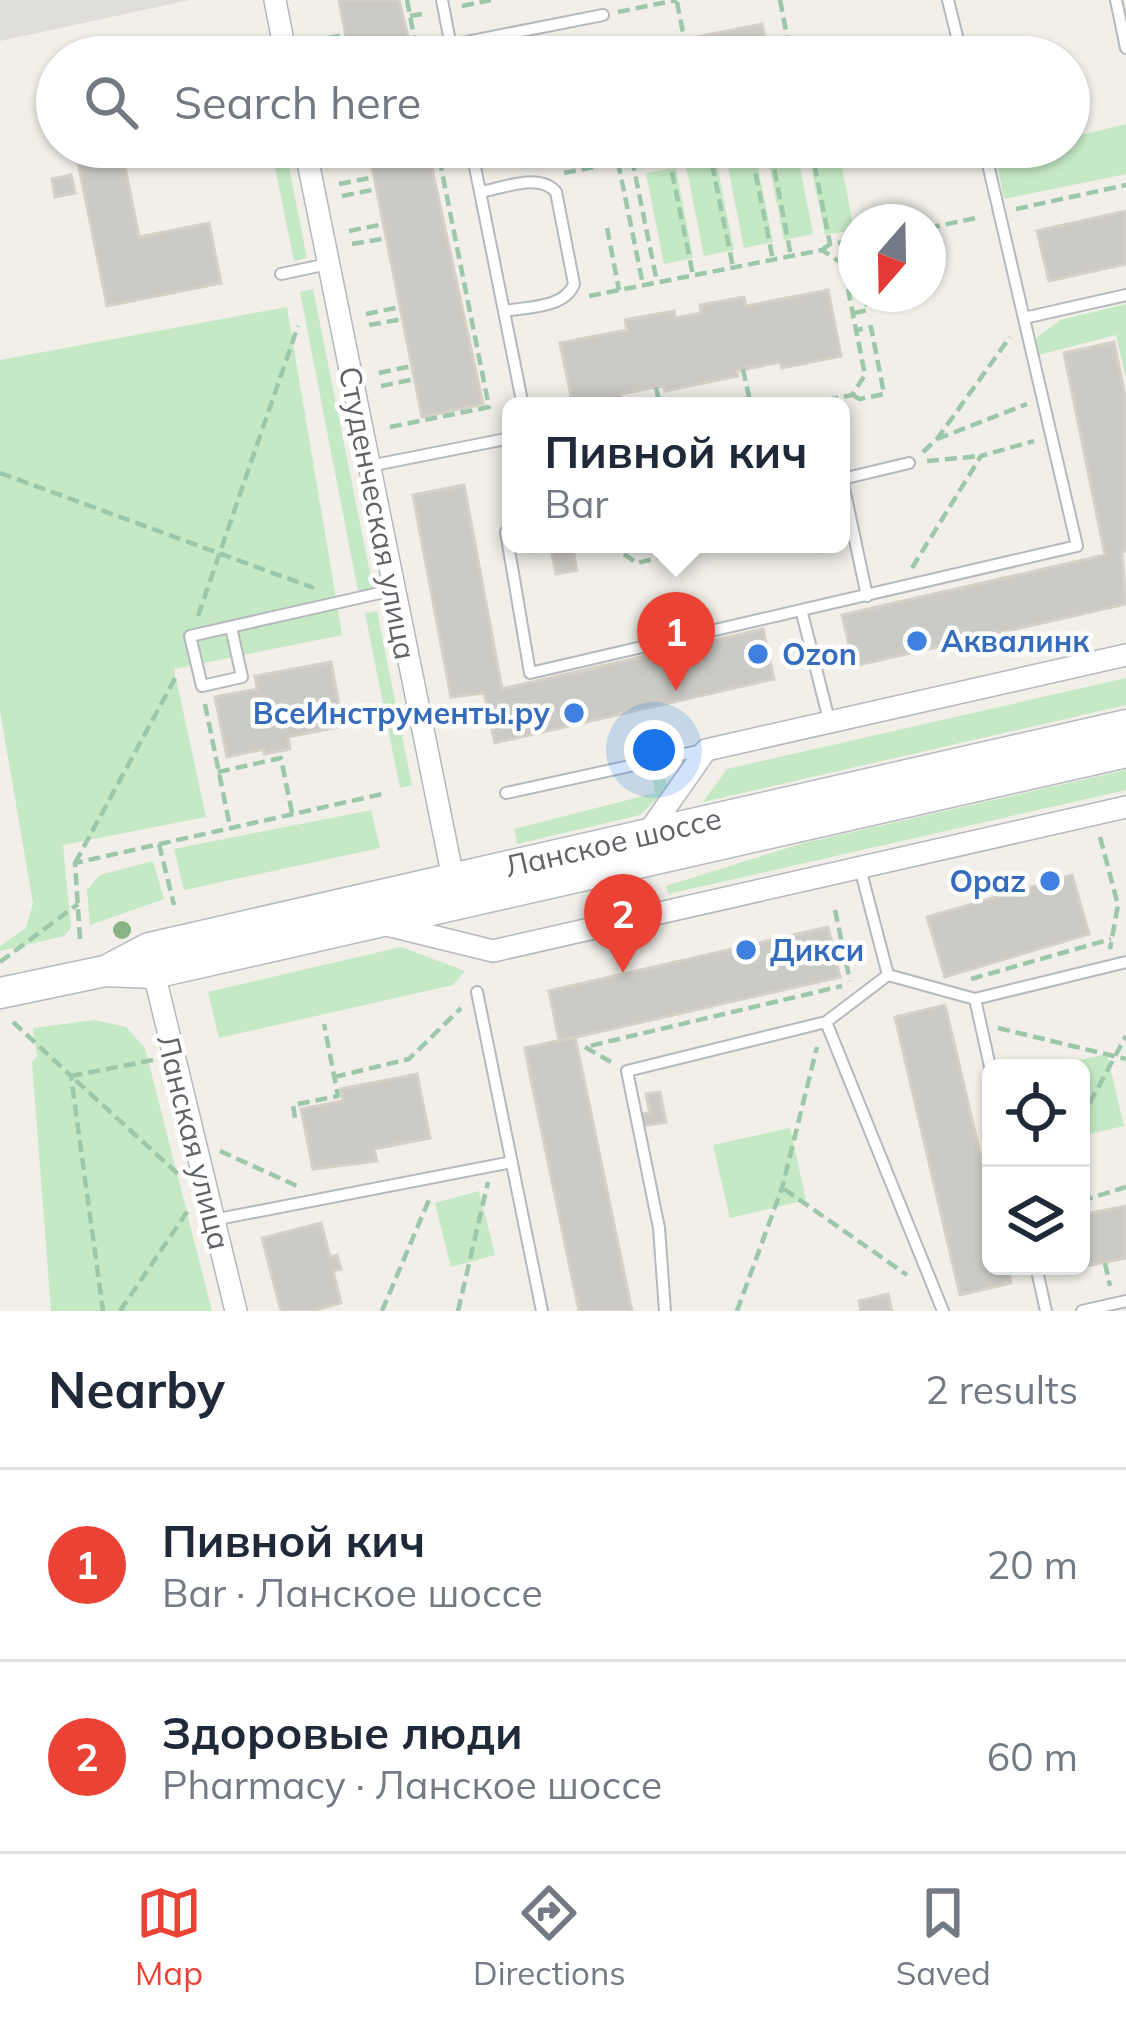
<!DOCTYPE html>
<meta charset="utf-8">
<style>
:root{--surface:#fff;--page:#f6f6f7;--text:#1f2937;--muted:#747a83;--line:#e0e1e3;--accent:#ea4335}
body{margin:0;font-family:Mulish,sans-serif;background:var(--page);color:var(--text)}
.controls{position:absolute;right:36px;bottom:36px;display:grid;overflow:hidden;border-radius:18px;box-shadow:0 3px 9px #0004}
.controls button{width:108px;height:108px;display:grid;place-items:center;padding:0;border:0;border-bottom:3px solid var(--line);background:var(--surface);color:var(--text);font:60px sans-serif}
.compass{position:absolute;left:838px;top:204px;width:108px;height:108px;border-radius:50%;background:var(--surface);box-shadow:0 3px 9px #0004;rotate:200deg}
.you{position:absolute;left:654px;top:750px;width:42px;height:42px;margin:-30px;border:9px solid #fff;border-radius:50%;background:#1a73e8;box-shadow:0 0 0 18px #1a73e833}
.badge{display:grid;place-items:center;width:78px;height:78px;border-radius:50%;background:var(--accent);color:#fff;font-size:39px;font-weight:700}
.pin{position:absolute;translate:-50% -99px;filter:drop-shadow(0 3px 6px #0008)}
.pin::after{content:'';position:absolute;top:63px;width:42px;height:36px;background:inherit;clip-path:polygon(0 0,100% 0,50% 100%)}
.popup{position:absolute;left:502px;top:397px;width:348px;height:156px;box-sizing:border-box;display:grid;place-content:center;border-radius:18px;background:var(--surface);filter:drop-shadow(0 3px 9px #0005);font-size:39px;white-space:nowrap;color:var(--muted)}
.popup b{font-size:45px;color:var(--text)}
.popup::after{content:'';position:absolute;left:50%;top:100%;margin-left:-24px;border:24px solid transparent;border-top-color:var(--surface)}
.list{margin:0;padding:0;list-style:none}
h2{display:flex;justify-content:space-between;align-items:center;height:156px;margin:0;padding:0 48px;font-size:51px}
h2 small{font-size:39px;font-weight:400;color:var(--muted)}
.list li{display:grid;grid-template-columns:78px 1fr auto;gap:36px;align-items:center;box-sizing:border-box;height:192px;padding:0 48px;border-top:3px solid var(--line)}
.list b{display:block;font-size:45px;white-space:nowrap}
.list p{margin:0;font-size:39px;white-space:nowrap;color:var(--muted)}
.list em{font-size:39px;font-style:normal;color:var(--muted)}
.icon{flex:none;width:66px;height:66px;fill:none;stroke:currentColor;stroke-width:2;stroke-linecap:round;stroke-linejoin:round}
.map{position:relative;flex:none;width:1126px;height:1311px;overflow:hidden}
.search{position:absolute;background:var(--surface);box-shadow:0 3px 9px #0004;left:36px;right:36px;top:36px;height:132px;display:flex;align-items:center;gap:30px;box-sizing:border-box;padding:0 42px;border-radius:66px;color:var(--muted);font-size:45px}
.sheet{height:540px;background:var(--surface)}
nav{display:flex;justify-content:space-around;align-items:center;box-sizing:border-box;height:168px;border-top:3px solid var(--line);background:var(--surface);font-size:33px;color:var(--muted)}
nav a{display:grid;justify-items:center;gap:6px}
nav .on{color:var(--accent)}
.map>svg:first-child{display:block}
.industrial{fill:#e0deda}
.green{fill:#c5e8c5}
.building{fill:#cccac5;stroke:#d6d1c6;stroke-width:3}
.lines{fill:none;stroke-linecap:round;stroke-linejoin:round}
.lane-casing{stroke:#b5b8bc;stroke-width:14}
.street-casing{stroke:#b5b8bc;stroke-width:24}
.secondary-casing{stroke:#b6babf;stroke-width:33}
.path{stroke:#9cc7a9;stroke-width:4.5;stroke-dasharray:12 6;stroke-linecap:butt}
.lane{stroke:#fff;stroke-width:10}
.street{stroke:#fff;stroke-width:21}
.secondary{stroke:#fff;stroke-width:30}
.tree{fill:#89b387}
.shop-dot{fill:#3f7fe0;stroke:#fff;stroke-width:4.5}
.labels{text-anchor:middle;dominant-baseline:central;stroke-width:9;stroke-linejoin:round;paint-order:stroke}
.street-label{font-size:30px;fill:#5f6368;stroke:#fff}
.shop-label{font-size:30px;font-weight:bold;fill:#366cbe;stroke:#fff;text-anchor:start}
</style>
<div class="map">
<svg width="1126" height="1311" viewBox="0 0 1126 1311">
<rect width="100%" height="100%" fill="#f1efe8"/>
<path class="industrial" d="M0,0H190L0,41Z"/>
<path class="green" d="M1126,124V174L1004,199L996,157H992L990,147H1008L1010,153L1033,147H1069V138Z
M271,147H285L307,258L294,261Z
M796,147L813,234L784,240L766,150Z
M807,147H838L854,230L825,235Z
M755,152L773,242L744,248L726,157Z
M716,160L734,250L704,256L686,166Z
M676,168L693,258L664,264L646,173Z
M313,289L373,588L358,591L300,292Z
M1126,304V378L1116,335L1038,355L1035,339L1060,320Z
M287,307L342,635L174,669L206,817L63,845L71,928L64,936L0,951V946L26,928L33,903L0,711V360Z
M377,611L412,785L400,788L365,613Z
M1126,678V705L703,802L727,769Z
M1126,770V790L668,894L666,886L800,844Z
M663,775L668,788L640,815L517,844L514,829L655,793L653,779Z
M371,810L380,848L184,890L174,849Z
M153,861L164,899L90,925L87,890L100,875Z
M401,947L465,971L453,985L219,1038L208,992Z
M95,1020L126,1027L145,1048L212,1311H51L32,1062L37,1056L33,1028Z
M1107,1054L1124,1126L1081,1136V1068H1045Z
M790,1128L806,1200L730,1218L713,1145Z
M479,1191L495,1255L451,1267L435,1203Z"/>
<path class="building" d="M339,0H399L413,57H350Z
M762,24L769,57H617L692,42V38Z
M75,147H121L139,237L209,223L221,283L107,306Z
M373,147H432L433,173L483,404L422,417L369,152Z
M71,175L75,193L55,197L52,179Z
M1126,211V264L1049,281L1037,231Z
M828,290L841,356L782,368L780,362L737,371L738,376L665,391L664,386L656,387L621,394L622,399L573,406L560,343L627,330L625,320L674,311L675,318L701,313L700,305L744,297L746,306Z
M1114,342L1126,401V551L1122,552L1126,604L854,666L842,615L1105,555L1064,353Z
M464,485L502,689L763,629L774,679L495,743L484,693L451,697L413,495Z
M550,544H572L577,570L556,574Z
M331,662L343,726L288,737L290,749L264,754V749L227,757L215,697L257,689L255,676Z
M1072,875L1089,934L945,977L927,917Z
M828,927L840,977L559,1041L549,991Z
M945,1005L991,1200V1266H1007L1011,1283L960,1295L895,1017Z
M575,1037L581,1065L632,1311H579L530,1075L525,1048Z
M417,1074L430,1138L374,1149L377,1161L313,1169L301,1109L343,1101L341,1089Z
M660,1092L666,1122L643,1126L640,1114L650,1113L646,1094Z
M1126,1206V1258L1076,1268L1081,1266V1215Z
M321,1223L330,1257L337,1255L341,1269L333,1271L341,1303L312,1311H281L262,1238Z
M888,1294L892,1311H861L859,1301Z"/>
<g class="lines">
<defs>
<path id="lane" d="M442,0L453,57
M948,0L962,57
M1116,0L1126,48
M451,45L603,15
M471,147L523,406
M480,192C504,188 539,172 556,192L574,284C565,308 528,307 504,311
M281,274L328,264
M1024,318L1126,295
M369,466L511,438
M511,531L506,532L530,673L1077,546L984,147
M867,596L842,479L909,463
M802,613L829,720
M231,627L242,677L202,686L190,636C258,621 325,605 393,590
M506,793L703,750
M860,868L888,975L975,999L991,1071
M477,992L542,1311
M975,999L1126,962
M826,1022L943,1311
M213,1220L512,1162
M1036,1266L1046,1311
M665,1311L659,1228L627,1071L826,1022L888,975
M1082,1311L1126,1301"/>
<path id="street" d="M275,0L286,57
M305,147L453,878
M647,834L706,750L1126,655
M383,924L493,951L1126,807
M154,973L236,1311"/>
<path id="secondary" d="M111,968L149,948L1126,725
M0,993L105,971L154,973L1126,752"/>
</defs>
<use href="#lane" class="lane-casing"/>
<use href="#street" class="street-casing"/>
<use href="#secondary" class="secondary-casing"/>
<path class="path" d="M407,0L418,57
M780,0L791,57
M677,2L685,43
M462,6L491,0
M618,12L677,0
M410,16L427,13
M575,39L578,57
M310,41L346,35
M589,147L593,165
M811,147L830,244
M771,152L791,256
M752,156L773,260
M632,159L657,282
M618,162L643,285
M712,164L733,267
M672,172L693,275
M564,173L693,147
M339,184L375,177
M342,196L377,189
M1016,209L1126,185
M607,228L619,290
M928,228L981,217
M349,231L384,224
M853,239L856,252
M352,244L387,238
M822,250L830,244L856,240
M589,296L822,250L843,264L865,375L852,395L796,406
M854,313L868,310L864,294
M366,314L400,307
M369,325L403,319
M743,369L751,406
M379,373L412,366
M381,386L415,379
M656,387L660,406
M854,396L860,399L884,394L871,327L857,330
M390,427L489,407L437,147
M937,439L1027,404
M923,452L937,439L1010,337
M927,461L981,456
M0,473L314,588
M609,544L637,563L714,544
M912,568L981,456L1034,441
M198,616L298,326
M205,704L230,827
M218,772L281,758L292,813
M1100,837L1118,905L1110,949
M159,844L174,905
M75,863L178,673
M835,910L850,981
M80,939L75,863L387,793
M0,962L78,904
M971,979L1111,939
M13,1022L71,1076L103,1311
M998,1028L1126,1059
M153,1060L71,1076L178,1174
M611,1062L585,1047L842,986
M334,1077L409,1059L461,1008
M295,1118L293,1105L338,1096L324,1024
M1081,1119L1126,1036
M220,1151L297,1186
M784,1189L907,1275
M1081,1201L1126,1187
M1105,1263L1110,1286
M120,1311L189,1209
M382,1311L431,1195
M458,1311L488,1182
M737,1311L782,1188L817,1047"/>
<use href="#lane" class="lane"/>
<use href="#street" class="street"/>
<use href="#secondary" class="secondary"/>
</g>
<circle class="tree" cx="122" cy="930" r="9"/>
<g class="shop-dot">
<circle cx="917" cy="641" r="12"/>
<circle cx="758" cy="654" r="12"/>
<circle cx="574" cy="713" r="12"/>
<circle cx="1050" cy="881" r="12"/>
<circle cx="746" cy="950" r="12"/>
</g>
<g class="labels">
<g class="street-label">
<text transform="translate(378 513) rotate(79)">Студенческая улица</text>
<text transform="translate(613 842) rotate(-13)">Ланское шоссе</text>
<text transform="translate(194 1142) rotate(76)">Ланская улица</text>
</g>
<g class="shop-label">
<text x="941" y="641">Аквалинк</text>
<text x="782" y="654">Ozon</text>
<text x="550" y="713" text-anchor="end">ВсеИнструменты.ру</text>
<text x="1026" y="881" text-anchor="end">Opaz</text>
<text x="770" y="950">Дикси</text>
</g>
</g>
</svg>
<div class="controls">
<button><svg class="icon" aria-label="locate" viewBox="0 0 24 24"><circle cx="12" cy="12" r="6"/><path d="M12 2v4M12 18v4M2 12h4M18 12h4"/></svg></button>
<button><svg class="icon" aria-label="layers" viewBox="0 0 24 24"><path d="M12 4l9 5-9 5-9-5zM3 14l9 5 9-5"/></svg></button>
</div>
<svg class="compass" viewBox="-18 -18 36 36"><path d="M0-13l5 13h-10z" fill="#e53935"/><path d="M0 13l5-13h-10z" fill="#747a83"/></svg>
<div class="you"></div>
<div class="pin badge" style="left:676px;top:691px">1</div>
<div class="popup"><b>Пивной кич</b>Bar</div>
<div class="pin badge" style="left:623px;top:973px">2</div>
<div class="search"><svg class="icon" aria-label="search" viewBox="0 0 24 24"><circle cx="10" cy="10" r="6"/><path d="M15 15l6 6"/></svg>Search here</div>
</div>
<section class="sheet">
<h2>Nearby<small>2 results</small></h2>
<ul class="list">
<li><span class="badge">1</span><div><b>Пивной кич</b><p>Bar · Ланское шоссе</p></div><em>20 m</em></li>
<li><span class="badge">2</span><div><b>Здоровые люди</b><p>Pharmacy · Ланское шоссе</p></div><em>60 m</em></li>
</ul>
</section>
<nav>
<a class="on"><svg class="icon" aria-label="map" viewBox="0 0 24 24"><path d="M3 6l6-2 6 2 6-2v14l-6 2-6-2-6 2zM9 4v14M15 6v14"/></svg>Map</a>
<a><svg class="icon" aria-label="directions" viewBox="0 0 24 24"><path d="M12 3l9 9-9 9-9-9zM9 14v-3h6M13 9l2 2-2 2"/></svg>Directions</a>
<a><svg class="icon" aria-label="saved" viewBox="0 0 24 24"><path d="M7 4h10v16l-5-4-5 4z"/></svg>Saved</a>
</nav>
